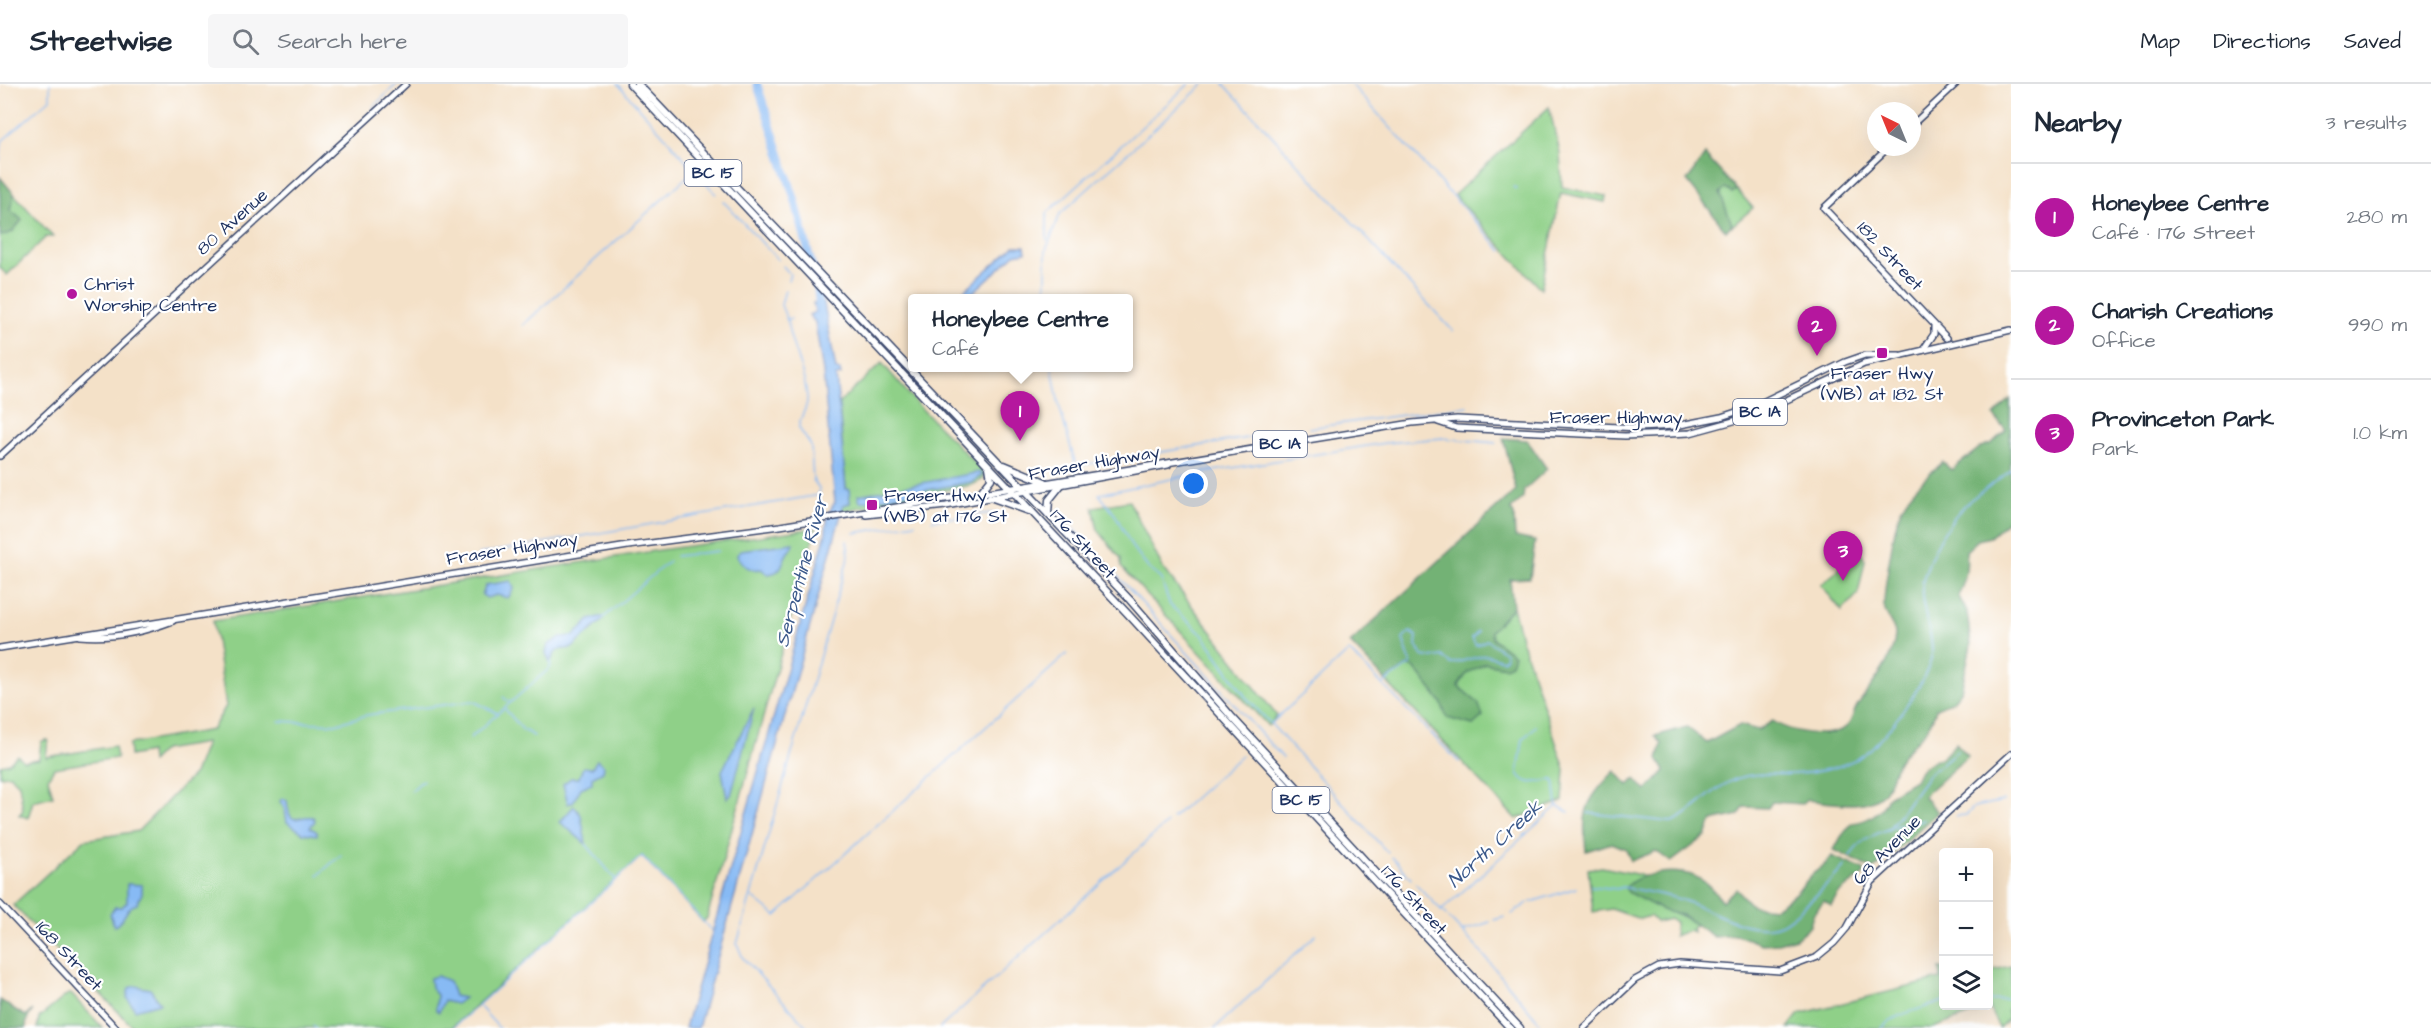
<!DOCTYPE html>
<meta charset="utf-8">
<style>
:root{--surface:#fff;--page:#f6f6f7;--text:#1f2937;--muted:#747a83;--line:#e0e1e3;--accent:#b5179e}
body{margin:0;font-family:"Architects Daughter",sans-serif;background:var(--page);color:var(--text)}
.controls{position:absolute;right:18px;bottom:18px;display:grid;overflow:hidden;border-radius:6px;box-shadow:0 6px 24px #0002}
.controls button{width:54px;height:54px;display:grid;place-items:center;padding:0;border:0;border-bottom:2px solid var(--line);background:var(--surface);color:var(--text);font:30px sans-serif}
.compass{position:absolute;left:1867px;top:18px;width:54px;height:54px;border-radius:50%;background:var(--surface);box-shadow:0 6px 24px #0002;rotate:317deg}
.you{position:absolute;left:1194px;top:400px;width:21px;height:21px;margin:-15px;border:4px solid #fff;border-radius:50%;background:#1a73e8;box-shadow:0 0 0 9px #1a73e833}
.badge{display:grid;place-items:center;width:39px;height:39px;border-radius:50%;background:var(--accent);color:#fff;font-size:20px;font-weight:700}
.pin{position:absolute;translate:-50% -50px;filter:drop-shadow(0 2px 3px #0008)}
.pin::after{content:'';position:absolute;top:32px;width:21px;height:18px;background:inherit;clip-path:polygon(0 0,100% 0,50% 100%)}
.popup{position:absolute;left:908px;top:210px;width:225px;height:78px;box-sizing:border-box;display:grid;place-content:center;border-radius:6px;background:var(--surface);filter:drop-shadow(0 2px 4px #0005);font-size:20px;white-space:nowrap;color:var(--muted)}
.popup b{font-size:22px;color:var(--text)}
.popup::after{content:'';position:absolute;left:50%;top:100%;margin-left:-12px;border:12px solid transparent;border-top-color:var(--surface)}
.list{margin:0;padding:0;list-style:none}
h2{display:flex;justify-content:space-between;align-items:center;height:78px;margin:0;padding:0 24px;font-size:26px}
h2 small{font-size:20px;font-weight:400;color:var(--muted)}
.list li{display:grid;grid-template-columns:39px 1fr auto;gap:18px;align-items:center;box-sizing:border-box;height:108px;padding:0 24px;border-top:2px solid var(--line)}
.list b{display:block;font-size:22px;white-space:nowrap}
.list p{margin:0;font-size:20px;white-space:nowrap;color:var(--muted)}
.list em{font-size:20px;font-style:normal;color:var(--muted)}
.icon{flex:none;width:33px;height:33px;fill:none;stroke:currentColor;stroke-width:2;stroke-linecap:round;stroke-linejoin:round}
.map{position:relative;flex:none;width:2011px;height:944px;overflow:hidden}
header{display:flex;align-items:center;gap:36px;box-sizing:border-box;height:84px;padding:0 30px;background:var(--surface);border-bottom:2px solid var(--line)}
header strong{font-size:28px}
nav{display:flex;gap:33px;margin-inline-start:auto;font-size:21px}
.search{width:420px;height:54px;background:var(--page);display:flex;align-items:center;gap:15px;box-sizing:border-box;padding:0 21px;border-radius:6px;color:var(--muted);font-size:22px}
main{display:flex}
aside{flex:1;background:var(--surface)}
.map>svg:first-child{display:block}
.green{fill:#8fd088;stroke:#558073;stroke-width:1.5}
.forest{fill:#73b274;stroke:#477069;stroke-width:1.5}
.water{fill:#87baf4;stroke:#5174a9;stroke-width:1.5}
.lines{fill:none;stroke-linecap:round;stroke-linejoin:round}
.stream{stroke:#87baf4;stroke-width:1.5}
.river{stroke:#87baf4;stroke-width:8}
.secondary-casing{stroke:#3c4a6e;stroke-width:8}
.primary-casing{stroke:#3c4a6e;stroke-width:8}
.highway-casing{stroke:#3c4a6e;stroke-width:9}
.secondary{stroke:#fff;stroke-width:5}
.primary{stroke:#fff;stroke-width:5}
.highway{stroke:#fff;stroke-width:6}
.poi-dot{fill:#b5179e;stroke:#fff;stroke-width:2}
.labels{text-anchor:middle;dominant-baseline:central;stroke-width:4.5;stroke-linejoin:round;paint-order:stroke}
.shield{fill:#fff;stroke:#5f6d8e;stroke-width:1.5}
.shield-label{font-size:16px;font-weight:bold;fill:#1b2f5e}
.street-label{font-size:18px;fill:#1b2f5e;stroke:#fff}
.poi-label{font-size:18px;fill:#1b2f5e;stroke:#fff;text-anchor:start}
.water-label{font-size:20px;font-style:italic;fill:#3b598b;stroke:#fff}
</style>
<header>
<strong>Streetwise</strong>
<div class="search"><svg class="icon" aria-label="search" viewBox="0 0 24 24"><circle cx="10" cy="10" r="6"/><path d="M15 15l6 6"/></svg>Search here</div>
<nav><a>Map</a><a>Directions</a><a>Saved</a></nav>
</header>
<main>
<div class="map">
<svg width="2011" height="944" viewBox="0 0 2011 944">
<rect width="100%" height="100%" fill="#fff"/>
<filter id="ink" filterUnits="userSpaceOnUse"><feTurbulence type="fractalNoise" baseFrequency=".0167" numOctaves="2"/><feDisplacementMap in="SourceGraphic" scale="12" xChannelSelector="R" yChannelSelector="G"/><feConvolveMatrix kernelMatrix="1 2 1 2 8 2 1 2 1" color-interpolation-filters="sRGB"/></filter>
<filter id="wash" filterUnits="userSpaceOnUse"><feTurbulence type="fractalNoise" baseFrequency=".008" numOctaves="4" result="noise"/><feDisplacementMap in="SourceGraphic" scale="24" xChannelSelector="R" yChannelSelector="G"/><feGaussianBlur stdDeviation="1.35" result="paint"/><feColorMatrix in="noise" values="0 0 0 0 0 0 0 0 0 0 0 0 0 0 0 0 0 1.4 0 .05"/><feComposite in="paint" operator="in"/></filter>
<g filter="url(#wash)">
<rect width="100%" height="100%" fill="#f4e1c8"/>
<path class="green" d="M1549,23L1560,69L1562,103L1606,112L1605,118L1561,109L1541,205L1454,111Z
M1723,105L1737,106L1753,124L1732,142L1720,112Z
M14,110L53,153H46L7,191L0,184V150L12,148L22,136L10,126Z
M882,279L919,322L983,387L985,390L982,396L972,401L842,427L843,421L850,419L846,405L839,319Z
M1129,417L1164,486L1277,632L1268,642L1121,483V475L1098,446L1093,423Z
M816,444L707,834L703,838L642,772L451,944H134L13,821L84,756L138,747L194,690L206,659L163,666L151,678L150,668L130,672L129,660L212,646L226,622L213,537L660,466Z
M1860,466L1865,476L1858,510L1842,527L1821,501Z
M1513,523L1522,558L1565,685L1563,717L1516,735L1386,597L1408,581L1414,582L1441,618L1447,634L1473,641L1458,603L1467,589L1485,579L1505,583L1514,571L1492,554L1491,547Z
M45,656H48L46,673L115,662L117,674L54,684L48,694L53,712L33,717L28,734L19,731L23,726L19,700L10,691L0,692V681L9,679L17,671L24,677L39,675L41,658Z
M1602,783L1646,792L1630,799L1629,809C1652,819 1677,828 1697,841L1692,843L1693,848L1689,846L1674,852L1675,838L1670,835L1656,838L1650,832L1640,835L1611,825L1593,828L1588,785Z
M2011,882V923L2007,926L2009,934L1999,944L1989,924L1933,944H1788L1799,930L1941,895L1940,885H1943L1944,922H1988L1989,887Z
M68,910H71L103,944H37L39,934Z"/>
<path class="forest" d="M1705,71L1737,106L1732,109L1725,105L1720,109L1732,140L1726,147L1687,97Z
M0,93L14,110L10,126L22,136L12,148L3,152L0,150Z
M2010,315L2011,434L1990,453L1978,456L1966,467C1968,483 1966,497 1958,511L1967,528L1971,561L1961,607L1953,617L1936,624C1931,646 1916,655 1902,672C1893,682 1892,699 1883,709C1868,727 1827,718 1807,716L1802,720L1772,718L1768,724L1744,723L1739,731L1712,737L1706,752L1671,778L1656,767L1631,777L1626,765L1612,759L1586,767C1582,727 1585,716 1615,687L1628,701L1635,695L1646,707L1665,687L1658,675L1662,660L1655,652L1687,643L1707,659L1740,641L1758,646L1773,637C1789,648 1825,655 1843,645C1852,641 1852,630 1857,622C1871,600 1894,578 1895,550C1895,541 1883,531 1884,520C1884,504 1894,445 1899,430C1907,408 1926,394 1943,378L1951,386L1981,363L1992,359L2006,346L1994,332Z
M1503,354L1527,356L1547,385L1524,406L1523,414L1511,425L1514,431L1515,453L1535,457L1530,494L1510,495L1513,523L1491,547L1492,554L1514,571L1511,580L1505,583L1485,579L1467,589L1458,602L1478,619L1483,632L1473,641L1447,634L1441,618L1414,583L1408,582L1386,597L1350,559L1516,406Z
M1956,659L1968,672L1923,712L1938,728L1880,781L1872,785L1834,766L1841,753L1852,739C1867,738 1884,727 1888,712L1915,696L1920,686L1935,675L1942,674Z
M1832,772L1864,786V790L1838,810L1831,822L1824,817L1813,830L1810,842L1796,854L1778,859L1761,860L1737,851L1714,853L1682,831L1664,827L1629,809L1625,804C1639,788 1675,785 1694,792C1706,797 1714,807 1722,817L1736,805L1752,822L1775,824C1788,816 1799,808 1808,795C1814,786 1825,784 1832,772Z
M0,916L25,932L33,926L27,935L26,944H0Z"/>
<path class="water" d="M1014,162H1025L1026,168L1015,170L967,214H956Z
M813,219H824L836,286H840L841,291L836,292L846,405H849L850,419L843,421L842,427L698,944H685L825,453L828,430L835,418L823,288L815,238L809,231L815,228Z
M980,388L982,391L972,398L860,418L858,411Z
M794,459L793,463C780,471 787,489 768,490L761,485C749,487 742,482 737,471L741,466Z
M511,497L514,505L508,514L497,511L487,514L482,511L486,501Z
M599,533H603V536L572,564L557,566L550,578L546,569L548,561L561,553L574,552L590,536Z
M754,624L731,711L727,714L722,687Z
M597,676L604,682L603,687L592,693V699L581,704L573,718L568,720L563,700L571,694H579L583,683L592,684Z
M283,714L287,717C290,746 297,730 313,733L315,737L310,743L317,748V751L303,749L287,738L285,726L280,717Z
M574,722L581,731L586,760L560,738Z
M127,800L142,801V809L137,820C124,823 126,838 114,842L110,830L115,823H122L127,818Z
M437,892L449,897L454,912L464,914L456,920L444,917L439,928L436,926L437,911L431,904L430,894Z
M135,902L150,905L160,919L135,926L127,913L129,904Z"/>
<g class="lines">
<path class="stream" d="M618,0L716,110
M1224,0L1453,247
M1351,0L1502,167
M373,23L397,0
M0,76L2,57L50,15V0
M1513,103L1517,105
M723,117L778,176
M1047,156V129L1189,0
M783,182L790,190L788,196
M785,206L781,221L787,236
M1046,214V166L1060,130L1204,0
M523,241L689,91
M1052,284L1059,321L1076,382L1302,345
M1309,344L1468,322
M1099,410L1116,432L1132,463L1149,485L1161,495L1170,521L1203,551L1245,612L1270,639L1273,638L1349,567L1459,678
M1100,410L1195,390L1385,359L1443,354L1496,359
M1061,430L1283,674
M932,436L992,429
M854,449L915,439
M479,470L819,411V404L813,396L811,362L799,344C798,333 809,325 807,313C805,285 790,263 787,236L791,235
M676,472L718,467
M602,535L669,477
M1383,600L1411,580L1403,555L1410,548L1417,552L1416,561L1422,572L1432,574L1442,572L1451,580L1485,571L1503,576L1506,573L1505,569L1487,556L1476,561L1472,554L1478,547
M503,613L509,618
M505,625L523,646L534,652
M279,637L335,640L367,631L473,617L497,629
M1271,640L1388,769
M1536,642L1523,655L1518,689C1527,705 1540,696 1554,696L1557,721
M470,654L550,584L551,577
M411,707L423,696
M1588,729L1671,738C1693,731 1711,703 1739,694C1756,688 1774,691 1792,690C1815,689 1838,685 1858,674C1881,662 1932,593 1932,568C1933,542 1916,519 1924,492C1932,468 1948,436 1968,418C1981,407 1997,398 2011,386
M1956,732L1966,731L1974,723L2003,717
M1172,734L1242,671
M1888,746L1928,691L1957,667
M586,760L616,796
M1392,773L1411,795
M1850,773C1861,751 1900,739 1923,736
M318,791L341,771
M1415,799L1446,831
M1591,802L1617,805L1622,803C1643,807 1665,810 1685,817C1713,827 1751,852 1781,840C1793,835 1836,793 1845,781
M751,812L776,832L1067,570
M1531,818L1576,804
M1441,827L1557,722L1569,728
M1512,830L1528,819
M1449,834L1480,867L1540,939
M1494,836L1505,833
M1463,847L1490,838
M1988,917L2011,915
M479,922L499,944
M313,941L316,944
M453,944L642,772L711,846
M808,944L743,874L737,860L849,471L847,457
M940,944L1167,739
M1215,944L1316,851
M1882,944C1895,928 1925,925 1944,917"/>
<path class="river" d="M757,0L795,116L817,201L820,229"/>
</g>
</g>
<g filter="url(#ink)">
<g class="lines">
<defs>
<path id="secondary" d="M1912,41L1956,0
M1889,63L1824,124L1947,254
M1923,266L1934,250V242
M0,372L406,0
M0,820L116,944
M1584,944L1635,896L1659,883L1680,880L1780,887L1817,873L1834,859L1847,844L1872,798L2011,670"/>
<path id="primary" d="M1438,338L1456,344L1625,352L1690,349L1752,332L1864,280L2011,246
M866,431L946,422L1168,381
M80,552C110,555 144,548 173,537
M0,564L628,462L780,442L1412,339L1457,335L1639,344L1675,342L1721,333L1754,322L1845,278L1865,271H1899"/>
<path id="highway" d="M630,0L1127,529L1510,944
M638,0L1130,516L1231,632L1520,944
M1004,381L1045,398
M979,410L991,395L989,383
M990,413L1029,427
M1048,430L1049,416L1061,401"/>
</defs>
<use href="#secondary" class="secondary-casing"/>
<use href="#primary" class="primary-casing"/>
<use href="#highway" class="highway-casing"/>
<use href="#secondary" class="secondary"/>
<use href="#primary" class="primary"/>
<use href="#highway" class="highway"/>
</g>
</g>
<g class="poi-dot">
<circle cx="72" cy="210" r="6"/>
<rect x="1876" y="263" width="12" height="12" rx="3"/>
<rect x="866" y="415" width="12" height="12" rx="3"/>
</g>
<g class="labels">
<g class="shield">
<rect x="684.5" y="76" width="57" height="26" rx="4.5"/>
<rect x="1733" y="315" width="54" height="26" rx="4.5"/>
<rect x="1253" y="347" width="54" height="26" rx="4.5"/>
<rect x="1272.5" y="703" width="57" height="26" rx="4.5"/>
</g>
<g class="shield-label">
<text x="713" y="89">BC 15</text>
<text x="1760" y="328">BC 1A</text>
<text x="1280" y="360">BC 1A</text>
<text x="1301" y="716">BC 15</text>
</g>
<g class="street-label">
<text transform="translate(232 138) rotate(-42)">80 Avenue</text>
<text transform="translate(1890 172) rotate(47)">182 Street</text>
<text x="1616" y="333">Fraser Highway</text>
<text transform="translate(1094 379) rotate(-10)">Fraser Highway</text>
<text transform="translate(1083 460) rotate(47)">176 Street</text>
<text transform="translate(512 465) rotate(-9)">Fraser Highway</text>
<text transform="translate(1887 766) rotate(-46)">68 Avenue</text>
<text transform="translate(1414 816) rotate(47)">176 Street</text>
<text transform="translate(69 872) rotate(47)">168 Street</text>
</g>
<g class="poi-label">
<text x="84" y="200">Christ<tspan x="84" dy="21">Worship Centre</tspan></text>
<text x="1882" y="289" text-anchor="middle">Fraser Hwy<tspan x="1882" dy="21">(WB) at 182 St</tspan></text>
<text x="884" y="411">Fraser Hwy<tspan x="884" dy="21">(WB) at 176 St</tspan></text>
</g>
<g class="water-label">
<text transform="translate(802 487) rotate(-75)">Serpentine River</text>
<text transform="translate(1495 760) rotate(-42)">North Creek</text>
</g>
</g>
</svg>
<div class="controls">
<button>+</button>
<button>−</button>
<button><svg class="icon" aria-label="layers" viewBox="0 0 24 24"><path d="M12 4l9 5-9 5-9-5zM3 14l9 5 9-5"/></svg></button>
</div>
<svg class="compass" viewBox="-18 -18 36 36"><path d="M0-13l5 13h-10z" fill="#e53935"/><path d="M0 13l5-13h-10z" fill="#747a83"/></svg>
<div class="you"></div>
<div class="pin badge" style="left:1020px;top:357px">1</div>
<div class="popup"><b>Honeybee Centre</b>Café</div>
<div class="pin badge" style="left:1817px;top:272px">2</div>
<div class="pin badge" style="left:1843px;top:497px">3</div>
</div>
<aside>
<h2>Nearby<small>3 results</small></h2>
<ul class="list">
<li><span class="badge">1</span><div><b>Honeybee Centre</b><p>Café · 176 Street</p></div><em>280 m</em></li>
<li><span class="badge">2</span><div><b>Charish Creations</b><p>Office</p></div><em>990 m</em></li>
<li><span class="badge">3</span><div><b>Provinceton Park</b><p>Park</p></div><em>1.0 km</em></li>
</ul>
</aside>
</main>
